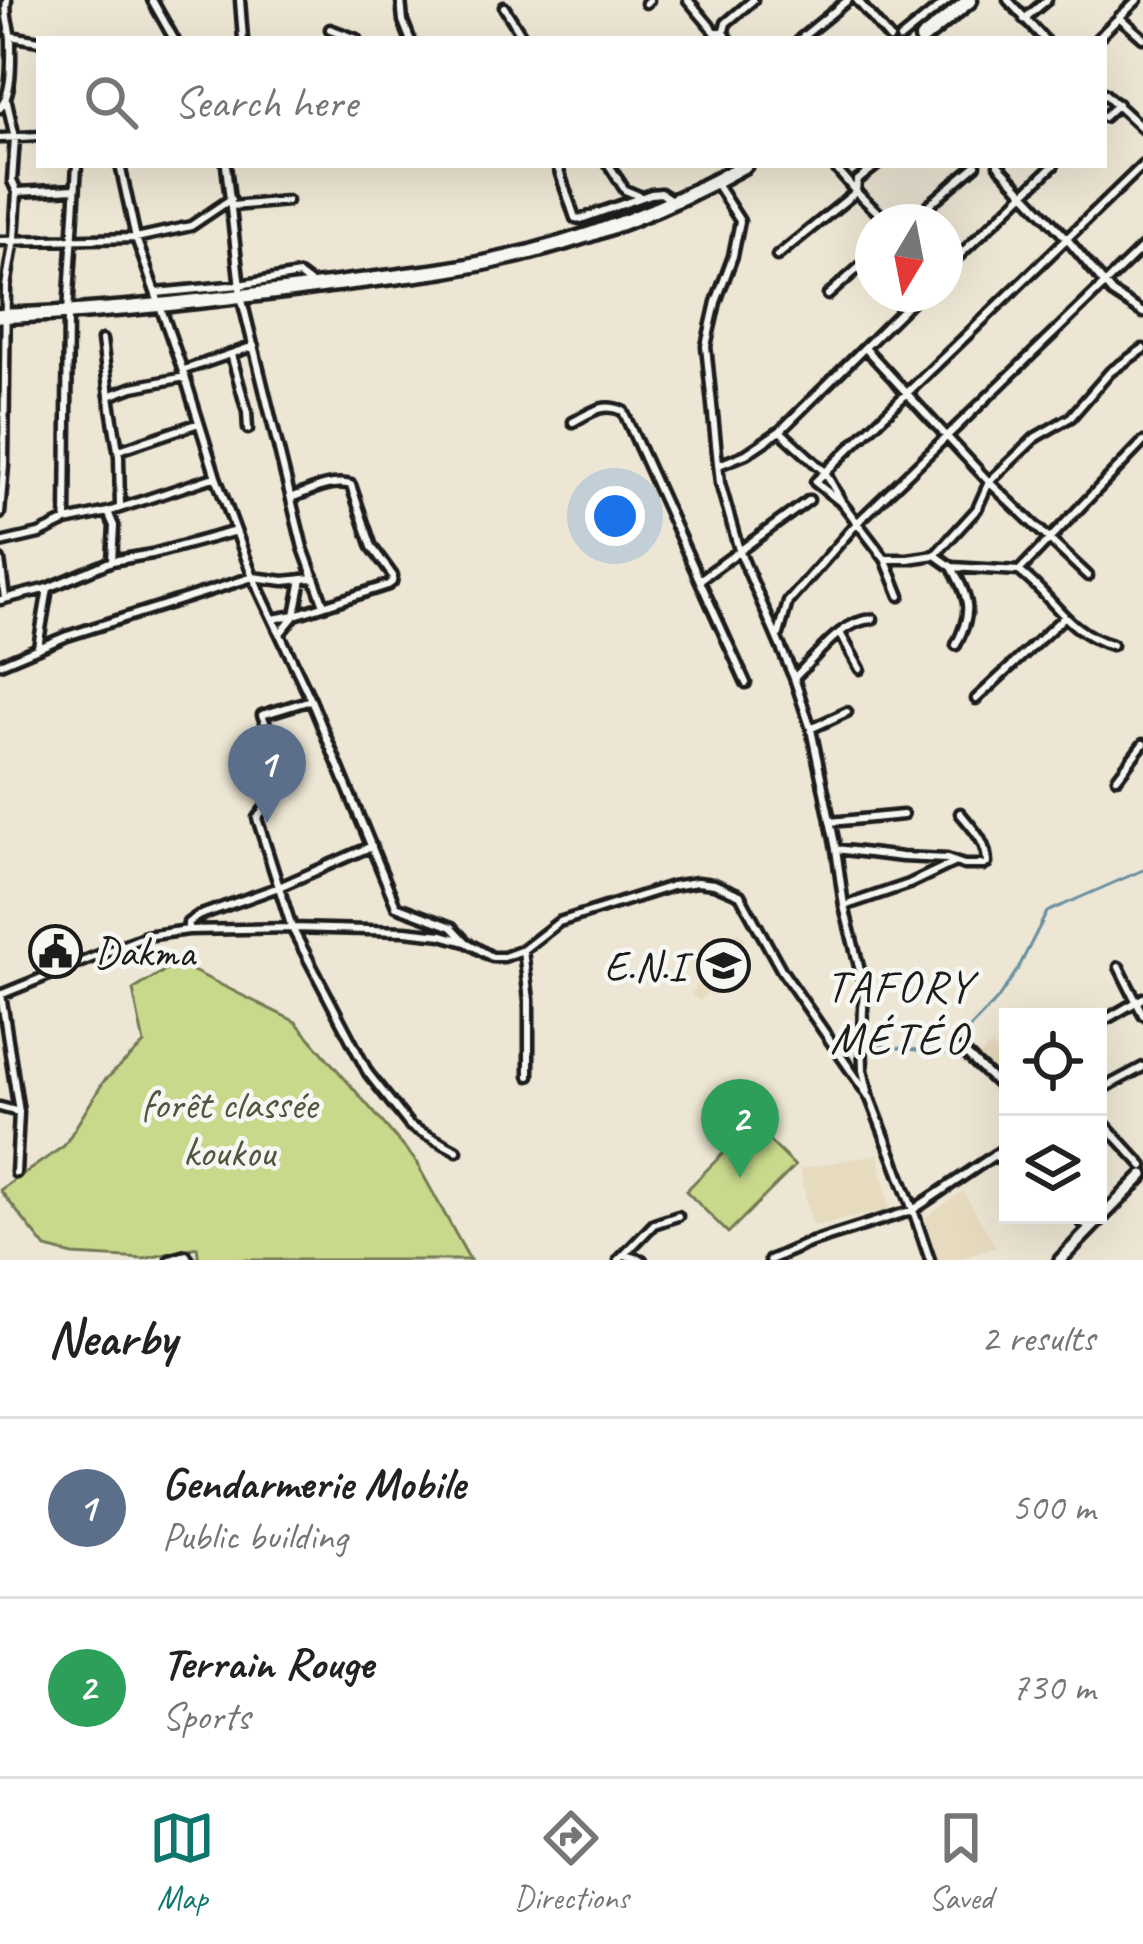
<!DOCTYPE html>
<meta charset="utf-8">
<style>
:root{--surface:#fff;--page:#f2f2f2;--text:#222;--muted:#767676;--line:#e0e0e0;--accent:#0f766e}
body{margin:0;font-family:Caveat,sans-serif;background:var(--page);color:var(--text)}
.controls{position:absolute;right:36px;bottom:36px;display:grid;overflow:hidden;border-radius:0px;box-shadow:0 12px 48px #0002}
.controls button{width:108px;height:108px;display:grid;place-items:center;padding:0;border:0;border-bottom:3px solid var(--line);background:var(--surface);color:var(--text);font:60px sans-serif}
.compass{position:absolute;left:855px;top:204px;width:108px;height:108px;border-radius:50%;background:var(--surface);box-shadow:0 12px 48px #0002;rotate:190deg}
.you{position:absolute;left:615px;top:516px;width:42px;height:42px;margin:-30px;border:9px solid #fff;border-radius:50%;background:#1a73e8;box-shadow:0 0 0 18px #1a73e833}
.badge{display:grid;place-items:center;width:78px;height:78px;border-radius:50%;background:var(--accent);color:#fff;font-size:39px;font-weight:700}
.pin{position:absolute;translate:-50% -99px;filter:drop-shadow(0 3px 6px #0008)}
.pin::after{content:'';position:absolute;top:63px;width:42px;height:36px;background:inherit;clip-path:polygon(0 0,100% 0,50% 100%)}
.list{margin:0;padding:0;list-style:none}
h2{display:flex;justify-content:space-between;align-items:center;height:156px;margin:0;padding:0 48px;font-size:51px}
h2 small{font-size:39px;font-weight:400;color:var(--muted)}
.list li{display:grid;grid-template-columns:78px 1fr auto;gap:36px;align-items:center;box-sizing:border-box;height:180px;padding:0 48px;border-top:3px solid var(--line)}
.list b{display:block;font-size:45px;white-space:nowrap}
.list p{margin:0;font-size:39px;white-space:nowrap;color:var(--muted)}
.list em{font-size:39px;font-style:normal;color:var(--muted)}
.icon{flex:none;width:66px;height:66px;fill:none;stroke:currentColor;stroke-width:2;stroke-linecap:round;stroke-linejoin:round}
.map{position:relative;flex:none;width:1143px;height:1260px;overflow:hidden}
.search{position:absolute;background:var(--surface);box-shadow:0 12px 48px #0002;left:36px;right:36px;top:36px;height:132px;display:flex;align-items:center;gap:30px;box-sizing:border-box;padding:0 42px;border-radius:0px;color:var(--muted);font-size:45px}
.sheet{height:516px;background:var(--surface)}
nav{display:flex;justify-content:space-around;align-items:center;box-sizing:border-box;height:168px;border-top:3px solid var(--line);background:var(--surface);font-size:33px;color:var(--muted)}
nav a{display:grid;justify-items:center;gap:6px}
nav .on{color:var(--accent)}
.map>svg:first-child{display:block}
.built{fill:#e6dabf}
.green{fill:#c9d98c;stroke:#727a54;stroke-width:3}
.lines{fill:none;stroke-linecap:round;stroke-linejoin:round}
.stream{stroke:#668fa1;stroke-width:3}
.minor-casing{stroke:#1c1c1c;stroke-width:15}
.major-casing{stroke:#1c1c1c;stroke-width:18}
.highway-casing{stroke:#1c1c1c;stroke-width:21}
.minor{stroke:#f6f6f2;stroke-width:6}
.major{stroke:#f6f6f2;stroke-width:9}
.highway{stroke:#f6f6f2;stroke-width:12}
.labels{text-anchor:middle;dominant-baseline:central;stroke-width:9;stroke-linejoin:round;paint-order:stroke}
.poi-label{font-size:42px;fill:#1c1c1c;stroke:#f6f6f2;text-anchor:start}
.park-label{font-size:42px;fill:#50553e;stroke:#f6f6f2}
.neighbourhood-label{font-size:45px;letter-spacing:3px;fill:#1c1c1c;stroke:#f6f6f2}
</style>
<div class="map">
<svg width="1143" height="1260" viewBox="0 0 1143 1260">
<rect width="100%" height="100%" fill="#ede6d4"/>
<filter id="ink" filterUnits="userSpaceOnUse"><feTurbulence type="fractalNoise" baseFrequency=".00833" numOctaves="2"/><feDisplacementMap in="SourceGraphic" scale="24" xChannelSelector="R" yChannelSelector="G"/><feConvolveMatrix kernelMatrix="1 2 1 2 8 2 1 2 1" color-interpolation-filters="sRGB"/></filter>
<g filter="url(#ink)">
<path class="built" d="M737,932L746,939L730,961L744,972L733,986L719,977L700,1001L691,994Z
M991,1045L1008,1062V1090L977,1059Z
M878,1154L889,1210L812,1226L800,1169Z
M963,1191L996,1247L956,1260H938L925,1218Z"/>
<path class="green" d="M177,963L296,1022L415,1160L470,1260H199L197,1247L144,1259L73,1255L46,1248L0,1190L64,1146L104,1081L144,1044L133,990Z
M752,1124L795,1166L728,1233L686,1191Z"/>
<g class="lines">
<path class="stream" d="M871,1045L946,1053L997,1000L1018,969L1047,912L1143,870"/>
<defs>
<path id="minor" d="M152,0L174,39
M240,0L243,39
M401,0L403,21L410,39
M688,0L715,32H724L728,39
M857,0L890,39
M1008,0L1044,39
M646,3L649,0
M504,7L524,39
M1119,17L1143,38
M1024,19L1047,0
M330,29L357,39
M724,31L726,23L753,0
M11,36L39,41
M800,39L848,0
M900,39L948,0
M1097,39L1137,0
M1104,93L1143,129
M7,102L15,138L12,181L17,192
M0,108C13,93 11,60 11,40C10,26 4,14 7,0
M1104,117L1118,104
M0,138L39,136
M120,165L136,238L185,377L216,477L253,577L311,700L396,906L452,927L466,942
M226,165L241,296L303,548L324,605
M557,165L575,218L581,219L651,194L661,193L671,200
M609,165L625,190L639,196
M877,165L857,181L856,192L888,222
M998,165L1067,239L1112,293L1143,313
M1143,165L815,482L843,504L885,559H908L935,555L952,567L1019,571L1143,442
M715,182L740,221L733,256L716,302L706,346L720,483L739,550L794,678L811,729L836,849L844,906L864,987L862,1032L863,1070L868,1091
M232,206L287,201
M909,222L976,165
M0,241L136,238L191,226L231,199
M777,256L856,192L833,165
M945,269L1054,165
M156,293L239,285L299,275L311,284
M828,295L873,255
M102,340L109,396
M865,348L989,482L1088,576
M231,354L247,412L248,429
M184,370L254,346
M573,422C592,412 603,402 623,411L746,683
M780,431L825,472L841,501
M119,450L199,423
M719,465L746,454L780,431L919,294
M120,508L119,456L109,396L133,387L185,377
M108,512L114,526L112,561
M0,514L4,465L6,287L14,239L17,192L75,189
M66,521L68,313L77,165
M0,543L39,534L66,521L108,512L214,477
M935,555L977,509L989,482L1036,437L1071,417L1110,372L1143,349
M0,560L5,598
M886,561L900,596
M952,567C969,600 974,610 956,645
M1019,571C1055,598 1065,631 1112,645
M701,579L809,500
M48,588L112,561L152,554L236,531
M0,600L48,588L38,647
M273,619L295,615L302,579
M281,632L295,615L388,585L392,582L393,576L372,547L351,485C332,479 310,491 291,498
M840,633L860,669
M779,634L788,602L858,522L1143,247
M0,664L67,636L253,577L284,581L313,578
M794,678C816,657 841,620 873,619
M976,699L1063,618
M311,700L262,715L288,777L257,818L292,928L368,1073L410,1126L457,1151
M812,728L847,712
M1117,778L1143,744
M830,822L903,815
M836,849L902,857L947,859L964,865H984L987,863C987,842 973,829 960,813
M844,906L909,884L955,862
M188,930V923L198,916L279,887L372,846
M523,950L529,1000V1076
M1119,967L1143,1015
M1,994L19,1112L16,1173
M0,995L146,936L188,930L292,928L405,931L442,935L466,942L492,957H504L523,950L559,922L672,886L697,882L714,884L740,895L782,971L870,1098L913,1210L930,1260
M1098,1024L1143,998
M957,1050L967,1055L1008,1094
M1098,1091L1143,1067
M0,1107L19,1112
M1098,1117L1143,1166
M994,1155L1008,1166
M1074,1215L1090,1229
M625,1255L642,1260
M170,1260L186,1255L189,1260
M619,1260L654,1224L678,1216
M770,1260L809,1243L913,1210L1008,1146"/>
<path id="major" d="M1060,1260L1143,1175"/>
<path id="highway" d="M922,39L970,0
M0,316C101,313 200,301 300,289C348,282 397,277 445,270C551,253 653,217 745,165"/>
</defs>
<use href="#minor" class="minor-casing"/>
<use href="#major" class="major-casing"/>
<use href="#highway" class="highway-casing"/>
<use href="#minor" class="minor"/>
<use href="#major" class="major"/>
<use href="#highway" class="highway"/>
</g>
</g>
<defs>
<symbol id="civic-ring" viewBox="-11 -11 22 22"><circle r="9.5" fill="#f6f6f2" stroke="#1c1c1c" stroke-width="1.5"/><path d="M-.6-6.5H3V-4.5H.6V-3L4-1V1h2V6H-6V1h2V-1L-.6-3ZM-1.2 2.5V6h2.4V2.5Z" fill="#1c1c1c"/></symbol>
<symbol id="university-ring" viewBox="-11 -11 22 22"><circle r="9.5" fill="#f6f6f2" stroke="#1c1c1c" stroke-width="1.5"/><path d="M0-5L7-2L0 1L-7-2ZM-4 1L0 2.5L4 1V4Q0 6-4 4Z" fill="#1c1c1c"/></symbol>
</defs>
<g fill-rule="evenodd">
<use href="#civic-ring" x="26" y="922" width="59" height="59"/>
<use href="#university-ring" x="694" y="936" width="59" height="59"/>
</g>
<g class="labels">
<g class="poi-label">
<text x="94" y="952">Dakma</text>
<text x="685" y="966" text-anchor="end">E.N.I</text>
</g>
<g class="park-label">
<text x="229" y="1104">forêt classée<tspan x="229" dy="48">koukou</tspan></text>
</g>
<g class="neighbourhood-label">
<text x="900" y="986">TAFORY<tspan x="900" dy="52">MÉTÉO</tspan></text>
</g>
</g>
</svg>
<div class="controls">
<button><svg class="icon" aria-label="locate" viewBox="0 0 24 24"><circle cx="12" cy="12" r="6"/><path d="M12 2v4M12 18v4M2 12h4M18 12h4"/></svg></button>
<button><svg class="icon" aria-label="layers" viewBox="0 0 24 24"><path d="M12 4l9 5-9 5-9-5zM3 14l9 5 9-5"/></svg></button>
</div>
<svg class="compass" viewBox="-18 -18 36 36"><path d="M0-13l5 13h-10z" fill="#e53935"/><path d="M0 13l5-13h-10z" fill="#767676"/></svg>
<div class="you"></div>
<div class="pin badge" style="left:267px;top:823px;background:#5c6f8a">1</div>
<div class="pin badge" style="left:740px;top:1178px;background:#2e9e5b">2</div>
<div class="search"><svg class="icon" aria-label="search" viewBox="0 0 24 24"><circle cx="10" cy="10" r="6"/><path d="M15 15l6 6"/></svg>Search here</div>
</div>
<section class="sheet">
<h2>Nearby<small>2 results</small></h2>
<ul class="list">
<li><span class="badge" style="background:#5c6f8a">1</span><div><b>Gendarmerie Mobile</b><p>Public building</p></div><em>500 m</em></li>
<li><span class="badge" style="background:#2e9e5b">2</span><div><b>Terrain Rouge</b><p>Sports</p></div><em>730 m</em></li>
</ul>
</section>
<nav>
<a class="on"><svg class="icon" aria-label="map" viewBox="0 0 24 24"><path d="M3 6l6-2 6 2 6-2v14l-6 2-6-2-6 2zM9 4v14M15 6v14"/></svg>Map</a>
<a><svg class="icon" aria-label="directions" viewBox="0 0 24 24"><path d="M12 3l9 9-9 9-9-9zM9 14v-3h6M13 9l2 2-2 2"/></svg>Directions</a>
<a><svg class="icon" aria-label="saved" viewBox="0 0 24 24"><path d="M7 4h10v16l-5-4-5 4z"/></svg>Saved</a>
</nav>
